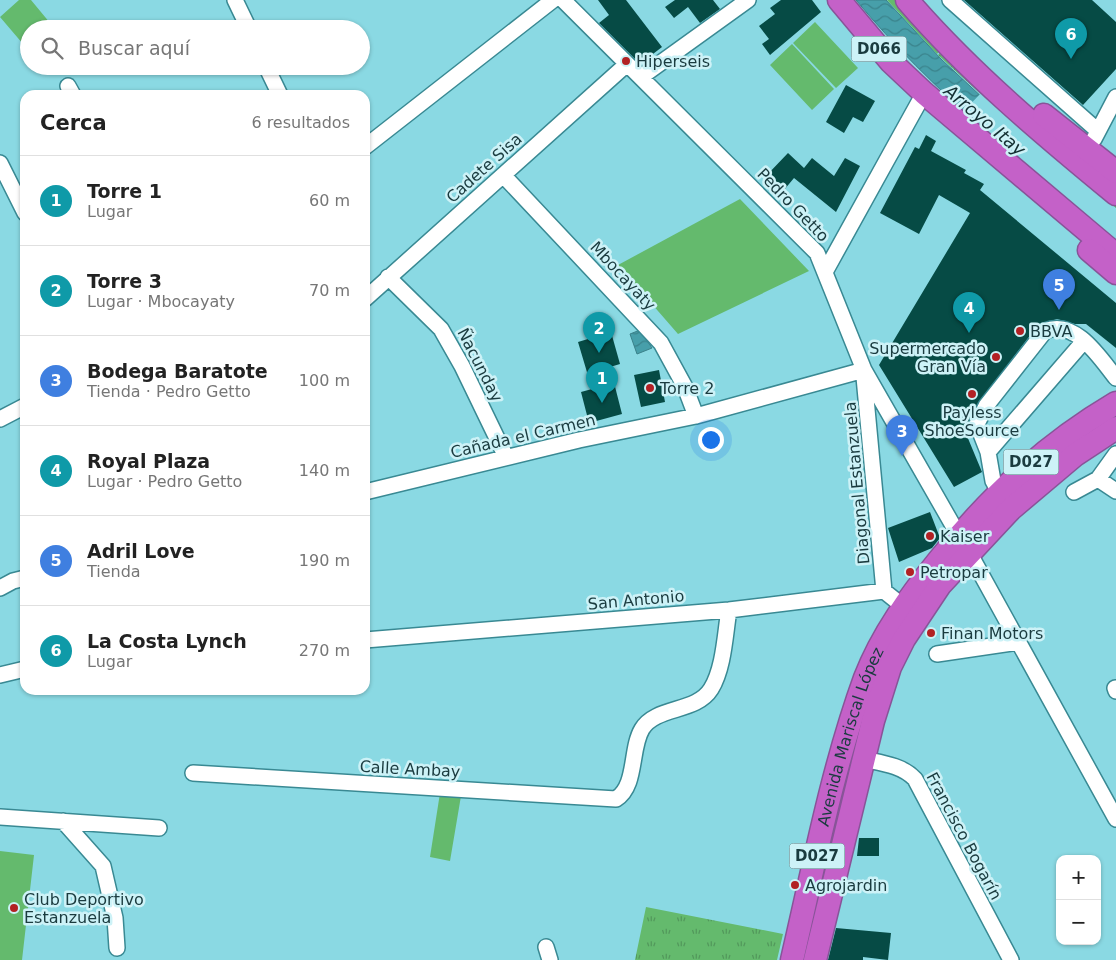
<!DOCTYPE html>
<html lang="es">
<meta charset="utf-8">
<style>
:root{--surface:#fff;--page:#f6f6f6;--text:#222;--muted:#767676;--line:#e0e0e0;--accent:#b22124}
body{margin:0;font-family:"DejaVu Sans",sans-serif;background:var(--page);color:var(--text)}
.controls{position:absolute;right:15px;bottom:15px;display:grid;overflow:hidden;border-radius:10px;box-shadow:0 1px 4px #0004}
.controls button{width:45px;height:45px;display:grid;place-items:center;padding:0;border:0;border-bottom:1px solid var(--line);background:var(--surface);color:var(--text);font:25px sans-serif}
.you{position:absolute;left:710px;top:439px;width:18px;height:18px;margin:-12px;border:4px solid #fff;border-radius:50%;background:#1a73e8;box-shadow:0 0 0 8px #1a73e833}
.badge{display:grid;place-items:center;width:32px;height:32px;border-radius:50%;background:var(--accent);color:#fff;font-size:16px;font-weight:700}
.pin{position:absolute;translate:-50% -41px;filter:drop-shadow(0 1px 2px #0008)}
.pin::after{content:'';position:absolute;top:26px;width:18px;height:15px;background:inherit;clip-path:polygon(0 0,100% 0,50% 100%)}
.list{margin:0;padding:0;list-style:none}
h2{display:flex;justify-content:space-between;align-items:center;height:65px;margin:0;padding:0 20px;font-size:21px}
h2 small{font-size:16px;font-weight:400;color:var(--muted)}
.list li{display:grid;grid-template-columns:32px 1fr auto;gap:15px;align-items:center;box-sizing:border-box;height:90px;padding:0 20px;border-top:1px solid var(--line)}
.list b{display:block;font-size:19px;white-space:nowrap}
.list p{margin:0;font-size:16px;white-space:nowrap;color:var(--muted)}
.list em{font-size:16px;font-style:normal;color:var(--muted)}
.icon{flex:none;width:28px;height:28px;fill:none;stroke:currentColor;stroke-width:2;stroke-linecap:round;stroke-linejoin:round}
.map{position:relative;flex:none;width:1116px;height:960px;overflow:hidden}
.search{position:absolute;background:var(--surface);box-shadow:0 1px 4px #0004;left:20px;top:20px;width:350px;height:55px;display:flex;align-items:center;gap:12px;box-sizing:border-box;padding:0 18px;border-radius:28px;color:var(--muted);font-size:19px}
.panel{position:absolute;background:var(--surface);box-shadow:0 1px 4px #0004;left:20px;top:90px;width:350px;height:605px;border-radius:15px}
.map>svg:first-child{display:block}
.grass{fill:url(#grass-tufts)}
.park{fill:#64ba6d}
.water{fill:url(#water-waves);stroke:#3a818a}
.pier{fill:#8ad9e3}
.building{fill:#064b45}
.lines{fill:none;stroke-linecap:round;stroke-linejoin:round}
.minor-casing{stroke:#398993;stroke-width:18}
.highway-casing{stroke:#885498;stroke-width:25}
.minor{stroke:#fff;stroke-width:15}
.highway{stroke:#c461c8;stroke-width:22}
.poi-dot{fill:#b22124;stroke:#cdf2f7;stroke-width:2}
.labels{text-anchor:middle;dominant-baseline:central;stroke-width:5;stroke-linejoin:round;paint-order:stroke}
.shield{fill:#cdf2f7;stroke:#507276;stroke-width:1}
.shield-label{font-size:15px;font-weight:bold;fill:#1a3b3f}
.poi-label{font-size:16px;fill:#1a3b3f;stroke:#cdf2f7;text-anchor:start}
.street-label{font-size:16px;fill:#1a3b3f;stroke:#cdf2f7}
.water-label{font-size:18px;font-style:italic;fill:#132f32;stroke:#cdf2f7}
</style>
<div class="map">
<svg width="1116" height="960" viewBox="0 0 1116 960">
<defs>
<pattern id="grass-tufts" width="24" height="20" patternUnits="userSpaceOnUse" patternTransform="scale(1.25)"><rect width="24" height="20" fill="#64ba6d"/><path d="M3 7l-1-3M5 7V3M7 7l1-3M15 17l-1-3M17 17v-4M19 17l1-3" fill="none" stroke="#52985b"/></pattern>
<pattern id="water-waves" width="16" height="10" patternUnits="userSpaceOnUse" patternTransform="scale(1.25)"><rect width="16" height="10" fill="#479faa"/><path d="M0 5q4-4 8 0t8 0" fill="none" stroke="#3a838c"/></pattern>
</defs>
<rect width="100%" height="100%" fill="#8ad9e3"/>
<path class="grass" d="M887,0H898L942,48L937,54Z
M943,49L1116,204V209C1055,160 996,109 938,55Z
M848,775L851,776L810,960H803L846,777Z
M646,907L783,934L777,960H635Z"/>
<path class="park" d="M19,0H31L55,29H29V51L0,17Z
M815,22L858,68L836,88L793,43Z
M792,44L834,89L812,110L770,65Z
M740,199L809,271L678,334L618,265Z
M440,793L461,796L450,861L430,857Z
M0,851L34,855L22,960H0Z"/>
<path class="water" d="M856,0H886L941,59L1029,141L1116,243C1026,165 932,92 856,0Z
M640,330L652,348L637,354L630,334Z"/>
<path class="pier" d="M981,93L1031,139L1116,208V245L961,114Z"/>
<path class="building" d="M598,0H626L662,47L640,64L599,23L609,15Z
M675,0H713L720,9L700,23L688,7L674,18L665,7Z
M781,0H812L821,12L770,55L762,44L769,39L759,26L775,14L770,8Z
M964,0H1092L1116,22V69L1083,105Z
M846,85L875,101L863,122L853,117L844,133L826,122Z
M926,135L936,141L931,151L966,170L964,173L984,184L980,190L1116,303V348L1086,324H1075L1057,319L1038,325L972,412L968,424L971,435L967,436L982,472L954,487L879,365L970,213L939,195L919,234L880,213L915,147L919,149Z
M788,153L804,168L812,158L834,176L845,158L860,166L836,212L794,178L784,190L766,176Z
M611,332L620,364L610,367L622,414L589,423L581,392L592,389L578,342Z
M659,370L665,402L641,407L634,375Z
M930,512L940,538L932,548L899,562L888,528Z
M859,838H879V856H857Z
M836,928L891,933L888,960L863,957V960H828Z"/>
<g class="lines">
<defs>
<path id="minor" d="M235,0L249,29
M563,0L817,253L864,370L959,536
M950,0L1098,131
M266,66L280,95
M641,77L748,0
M68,86L73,95
M1094,139L1116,97
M365,147L553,0
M0,163L25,213
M503,175L661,343L685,387L696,416
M825,272L924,93
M388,277L441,329L462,366L506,457
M365,299L627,64
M864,377L884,591
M0,419L25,406
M988,452L1084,341
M1098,479L1116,491
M365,492L579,440L696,416L864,370
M999,492L993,481L988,452L977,424L986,406L1045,331C1075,318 1100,358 1116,378
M1074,492L1098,479L1116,454
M970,554L1116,819
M0,588L13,581L25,578
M365,640L729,610L884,591L904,607
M937,654L1019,642
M0,675L25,669
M1115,688L1116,691
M863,759C881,763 902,765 915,779L1011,960
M193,773L616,799C637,786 630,749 642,729C656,706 696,713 711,689C724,668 725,634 729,610
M0,817L159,828
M63,821L103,866L115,918L117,948
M546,947L550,960"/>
<g id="highway">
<path d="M839,0L891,62L924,93L1116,255"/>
<path d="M907,0C969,72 1043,134 1116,194"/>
<path d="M1044,115L1116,172"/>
<path d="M1089,250L1116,273"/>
<path id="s1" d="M792,960C814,866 832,769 865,678C882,634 910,596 939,560C991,496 1045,445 1116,403"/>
<path d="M815,960L873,721L890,667L904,639L940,585L1011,509L1075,455L1116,428"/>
</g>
</defs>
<use href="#minor" class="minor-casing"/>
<use href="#highway" class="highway-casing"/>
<use href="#minor" class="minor"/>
<use href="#highway" class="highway"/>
</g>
<g class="poi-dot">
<circle cx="626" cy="61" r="5"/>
<circle cx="1020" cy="331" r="5"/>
<circle cx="996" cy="357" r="5"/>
<circle cx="650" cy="388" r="5"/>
<circle cx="972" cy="394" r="5"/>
<circle cx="930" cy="536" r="5"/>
<circle cx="910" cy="572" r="5"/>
<circle cx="931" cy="633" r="5"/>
<circle cx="795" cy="885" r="5"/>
<circle cx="14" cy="908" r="5"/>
</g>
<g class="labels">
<g class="shield">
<rect x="851.5" y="36.5" width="55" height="25" rx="4"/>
<rect x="1003.5" y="449.5" width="55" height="25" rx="4"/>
<rect x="789.5" y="843.5" width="55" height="25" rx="4"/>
</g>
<g class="shield-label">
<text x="879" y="49">D066</text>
<text x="1031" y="462">D027</text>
<text x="817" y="856">D027</text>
</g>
<g class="poi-label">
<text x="636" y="61">Hiperseis</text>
<text x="1030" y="331">BBVA</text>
<text x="986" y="348" text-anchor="end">Supermercado<tspan x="986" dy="18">Gran Vía</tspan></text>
<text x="660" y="388">Torre 2</text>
<text x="972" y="412" text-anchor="middle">Payless<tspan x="972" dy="18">ShoeSource</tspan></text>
<text x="940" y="536">Kaiser</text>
<text x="920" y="572">Petropar</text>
<text x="941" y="633">Finan Motors</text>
<text x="805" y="885">Agrojardin</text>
<text x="24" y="899">Club Deportivo<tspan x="24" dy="18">Estanzuela</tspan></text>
</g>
<g class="street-label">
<text transform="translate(484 168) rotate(-42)">Cadete Sisa</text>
<text transform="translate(793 205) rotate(46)">Pedro Getto</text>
<text transform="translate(623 276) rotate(47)">Mbocayaty</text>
<text transform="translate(480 365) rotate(63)">Ñacunday</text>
<text transform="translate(523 436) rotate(-13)">Cañada el Carmen</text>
<text transform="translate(857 483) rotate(-95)">Diagonal Estanzuela</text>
<text transform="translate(636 600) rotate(-5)">San Antonio</text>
<text stroke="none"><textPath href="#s1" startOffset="231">Avenida Mariscal López</textPath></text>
<text transform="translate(410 769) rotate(3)">Calle Ambay</text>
<text transform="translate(964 836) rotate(62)">Francisco Bogarín</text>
</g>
<g class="water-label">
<text transform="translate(985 120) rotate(40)">Arroyo Itay</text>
</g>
</g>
</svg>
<div class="controls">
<button>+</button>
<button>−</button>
</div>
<div class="you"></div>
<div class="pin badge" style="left:602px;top:403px;background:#0f9aa8">1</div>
<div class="pin badge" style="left:599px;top:353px;background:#0f9aa8">2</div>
<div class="pin badge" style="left:902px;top:456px;background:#3f7fe0">3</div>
<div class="pin badge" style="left:969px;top:333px;background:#0f9aa8">4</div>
<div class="pin badge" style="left:1059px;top:310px;background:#3f7fe0">5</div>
<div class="pin badge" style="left:1071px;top:59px;background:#0f9aa8">6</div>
<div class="search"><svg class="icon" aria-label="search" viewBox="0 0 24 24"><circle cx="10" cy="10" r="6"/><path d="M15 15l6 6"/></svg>Buscar aquí</div>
<section class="panel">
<h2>Cerca<small>6 resultados</small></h2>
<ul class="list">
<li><span class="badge" style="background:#0f9aa8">1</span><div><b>Torre 1</b><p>Lugar</p></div><em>60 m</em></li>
<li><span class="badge" style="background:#0f9aa8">2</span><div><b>Torre 3</b><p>Lugar · Mbocayaty</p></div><em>70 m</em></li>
<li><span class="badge" style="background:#3f7fe0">3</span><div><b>Bodega Baratote</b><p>Tienda · Pedro Getto</p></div><em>100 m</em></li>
<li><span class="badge" style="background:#0f9aa8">4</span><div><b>Royal Plaza</b><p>Lugar · Pedro Getto</p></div><em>140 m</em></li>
<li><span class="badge" style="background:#3f7fe0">5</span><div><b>Adril Love</b><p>Tienda</p></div><em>190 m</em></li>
<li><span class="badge" style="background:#0f9aa8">6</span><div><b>La Costa Lynch</b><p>Lugar</p></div><em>270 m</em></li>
</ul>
</section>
</div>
